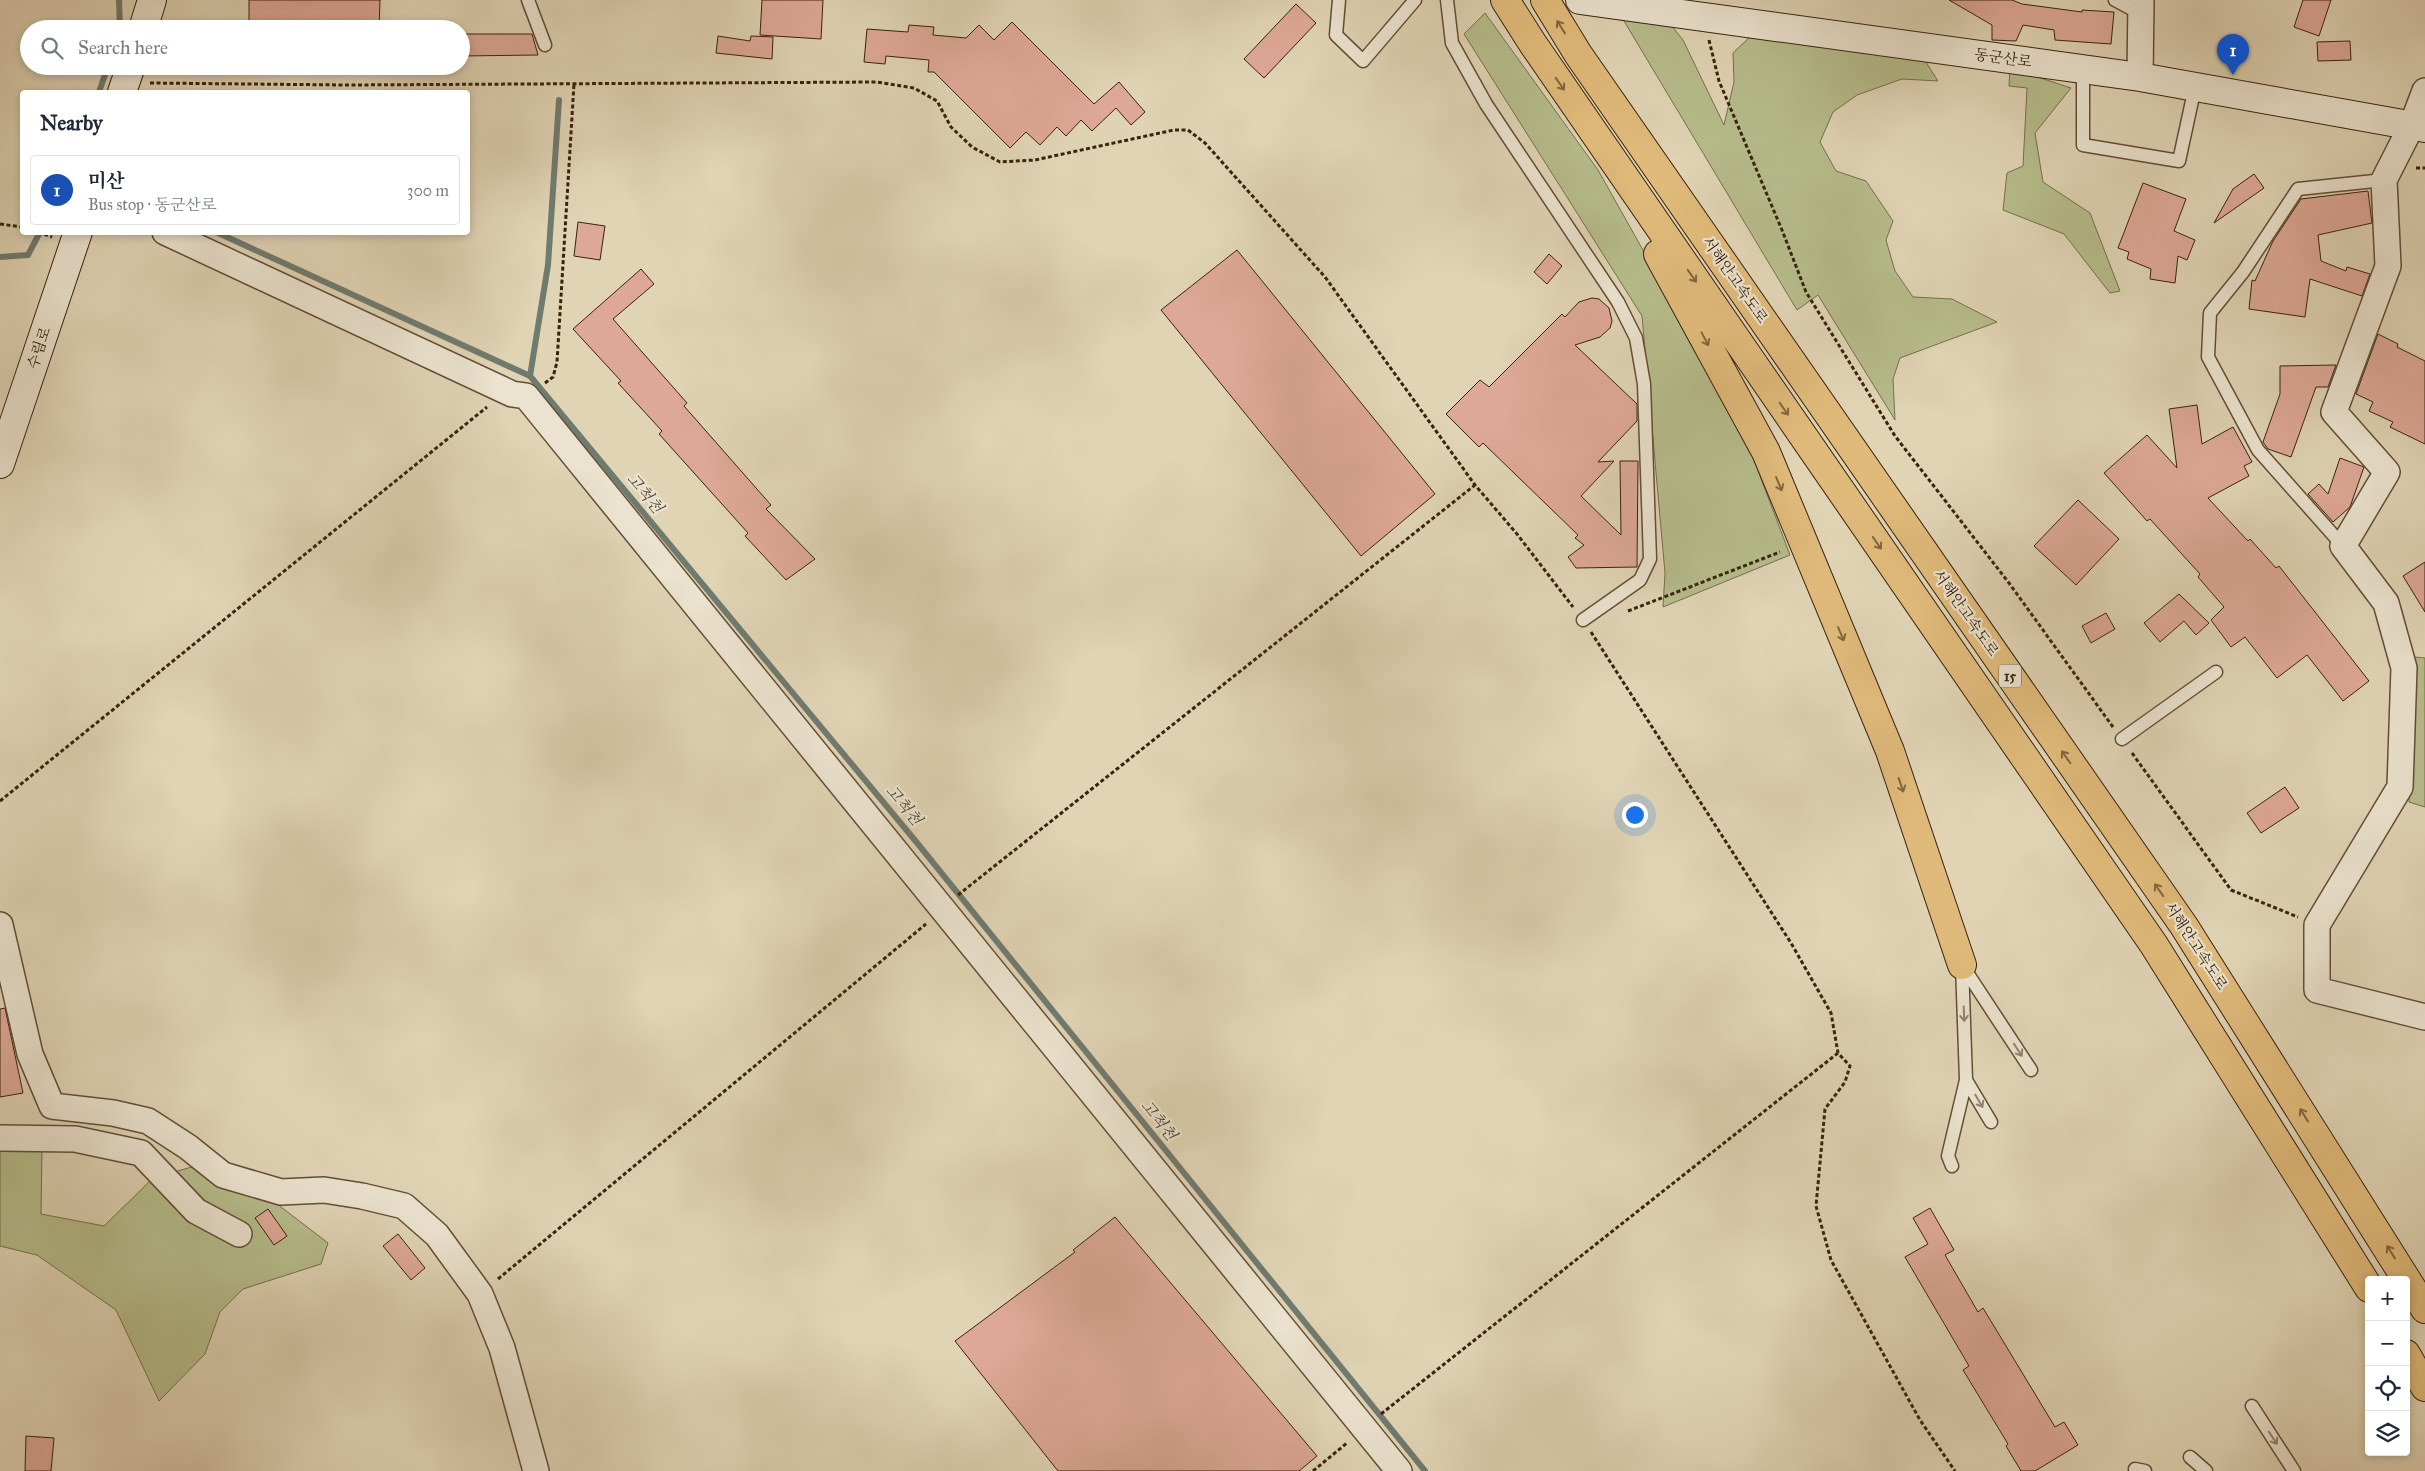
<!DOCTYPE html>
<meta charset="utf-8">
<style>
:root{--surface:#fff;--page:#f6f6f7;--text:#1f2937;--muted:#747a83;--line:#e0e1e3;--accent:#8f2418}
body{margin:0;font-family:"IM FELL Great Primer","Noto Serif KR",serif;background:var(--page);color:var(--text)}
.controls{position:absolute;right:15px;bottom:15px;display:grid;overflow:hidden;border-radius:5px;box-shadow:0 2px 8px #0003}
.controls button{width:45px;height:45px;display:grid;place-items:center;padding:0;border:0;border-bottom:1px solid var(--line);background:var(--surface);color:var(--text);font:25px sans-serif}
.you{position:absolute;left:1634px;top:814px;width:18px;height:18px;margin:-12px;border:4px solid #fff;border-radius:50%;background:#1a73e8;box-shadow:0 0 0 8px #1a73e833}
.badge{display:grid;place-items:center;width:32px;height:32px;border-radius:50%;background:var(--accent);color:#fff;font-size:16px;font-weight:700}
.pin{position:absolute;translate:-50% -41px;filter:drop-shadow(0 1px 2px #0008)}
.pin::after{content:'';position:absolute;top:26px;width:18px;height:15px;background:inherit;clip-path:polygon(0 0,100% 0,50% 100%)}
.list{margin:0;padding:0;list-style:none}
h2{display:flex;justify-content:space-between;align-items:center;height:65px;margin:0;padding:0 20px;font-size:21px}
h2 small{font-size:16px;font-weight:400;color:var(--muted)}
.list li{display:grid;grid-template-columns:32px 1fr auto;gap:15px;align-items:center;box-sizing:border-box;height:70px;margin:0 10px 10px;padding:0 10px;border:1px solid var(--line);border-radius:5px}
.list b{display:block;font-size:19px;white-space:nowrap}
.list p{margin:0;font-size:16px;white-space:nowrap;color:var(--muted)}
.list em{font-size:16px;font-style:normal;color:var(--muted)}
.icon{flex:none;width:28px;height:28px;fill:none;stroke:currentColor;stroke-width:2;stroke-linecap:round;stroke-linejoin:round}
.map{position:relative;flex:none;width:2425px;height:1471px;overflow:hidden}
.search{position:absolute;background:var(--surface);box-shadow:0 2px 8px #0003;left:20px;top:20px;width:450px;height:55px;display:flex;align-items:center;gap:12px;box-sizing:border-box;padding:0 18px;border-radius:28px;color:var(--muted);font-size:19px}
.panel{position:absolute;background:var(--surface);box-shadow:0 2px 8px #0003;left:20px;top:90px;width:450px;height:145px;border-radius:5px}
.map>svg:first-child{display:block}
.green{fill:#b6bc8b;stroke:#786f4c}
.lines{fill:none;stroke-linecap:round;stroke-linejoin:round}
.stream{stroke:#707b70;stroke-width:6}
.building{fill:#dda897;stroke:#39220d}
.lane-casing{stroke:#634e37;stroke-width:15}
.street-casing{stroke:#634e37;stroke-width:28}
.secondary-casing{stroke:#39220d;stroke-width:30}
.highway-casing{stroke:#39220d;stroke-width:30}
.path{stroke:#39220d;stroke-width:3;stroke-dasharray:4 2.5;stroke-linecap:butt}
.lane{stroke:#ebe3cf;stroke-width:12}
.street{stroke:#ebe3cf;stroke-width:25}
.secondary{stroke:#ebe3cf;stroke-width:28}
.highway{stroke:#e0ba7a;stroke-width:28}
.oneway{stroke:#84663e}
.oneway2{stroke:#92826e}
.labels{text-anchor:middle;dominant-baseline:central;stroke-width:4.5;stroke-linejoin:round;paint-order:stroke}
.shield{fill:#ebe3cf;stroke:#6e5c47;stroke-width:1}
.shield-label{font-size:14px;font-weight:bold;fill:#39220d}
.street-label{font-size:15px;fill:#39220d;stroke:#ebe3cf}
.water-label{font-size:16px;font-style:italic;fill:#504736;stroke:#ebe3cf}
</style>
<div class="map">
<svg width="2425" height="1471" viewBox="0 0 2425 1471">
<rect width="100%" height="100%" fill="#e0d4b5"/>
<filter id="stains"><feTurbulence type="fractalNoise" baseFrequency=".004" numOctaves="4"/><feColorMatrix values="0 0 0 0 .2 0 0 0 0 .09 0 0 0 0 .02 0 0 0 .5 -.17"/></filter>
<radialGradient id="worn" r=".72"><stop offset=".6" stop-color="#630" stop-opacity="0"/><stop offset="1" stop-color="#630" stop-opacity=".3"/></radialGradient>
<path class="green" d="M1485,13L1598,170L1740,423L1790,555L1663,607L1665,573L1642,316L1464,34Z
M1621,16L1667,20L1683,40L1724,125L1734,82L1733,53L1753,34L1922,56L1938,81L1902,79L1857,95L1833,112L1820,142L1836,171L1866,181L1893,221L1886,240L1895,271L1913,297L1952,299L1997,322L1900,358L1893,379L1895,420L1818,295L1797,310Z
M2010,68L2071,88L2035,133L2043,182L2090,213L2120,291L2110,293L2064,234L2003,210L2007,173L2023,166L2027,88L2009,86Z
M2414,657L2425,658V807L2409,802Z
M0,1149H42L41,1214L104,1226L153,1178L195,1166L264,1194L328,1243L321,1264L243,1289L220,1312L205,1354L159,1401L116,1310L37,1255L0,1246Z"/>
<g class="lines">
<path class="stream" d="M119,0L120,29
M99,92L108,66
M559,100L548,265L530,376L918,844L1425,1471
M216,232L530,376
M0,257L28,255L40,232"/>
</g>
<path class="building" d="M249,0H380L379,29H249Z
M762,0H823L821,39L760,35Z
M1949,0H2012L2022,4L2082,12V10L2114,12L2111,44L2055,40L2054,30L2023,25L2016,41L1992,40V25Z
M2303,0H2331L2319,36L2294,27Z
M1296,4L1316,23L1264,78L1244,59Z
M1012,22L1094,104L1119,82L1145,112L1131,125L1116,108L1092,131L1081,120L1066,136L1057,127L1040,145L1026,132L1010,148L934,72H928L929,60L886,56L885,64L864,62L867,29L908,32L909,25L934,27L933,35L966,38L979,25L994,40Z
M461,34H532L538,55L461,56Z
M718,36L750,41L751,36L773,37L772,59L716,53Z
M2350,41L2351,60L2318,61L2317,42Z
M2254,174L2264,188L2214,223L2233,189Z
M2143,183L2186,199L2174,231L2195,240L2187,260L2178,256L2175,283L2150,279L2151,269L2127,259L2129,252L2118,248Z
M2368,191L2372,223L2318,235L2321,261L2346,271L2347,267L2370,274L2362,296L2310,279L2305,317L2249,309L2252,280L2255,281L2273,241L2301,199Z
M578,222L605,226L600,260L574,256Z
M1237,250L1435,494L1361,556L1161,310Z
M1549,254L1562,266L1547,284L1534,272Z
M641,269L654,284L613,319L687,403L684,406L771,505L766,509L815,559L786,580L745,536L748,533L659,434L662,431L618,383L621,381L573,329Z
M1592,298L1599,299L1609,308L1612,321L1610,328L1600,337L1575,345L1637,404V421L1598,462L1614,461L1581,496L1621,535L1620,461H1638L1637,567L1576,568L1568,557L1584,545L1575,538L1578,535L1483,443L1479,447L1446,414L1480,380L1489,387L1562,314L1565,317L1579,302Z
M2378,334L2398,344L2397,347L2425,361V444L2390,427L2393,422L2369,411L2373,402L2356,394Z
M2336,365L2328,387H2316L2291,457L2268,449L2263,442L2280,394V366Z
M2197,405L2202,444L2233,427L2252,462L2244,466L2249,476L2208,498L2248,541L2250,539L2276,568L2279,566L2369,681L2343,701L2307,655L2277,678L2245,637L2231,647L2211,620L2224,607L2198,577L2200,574L2150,519L2147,521L2104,473L2147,435L2177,468L2169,409Z
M2340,458L2364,467L2350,507L2333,522L2308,494L2319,484L2328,494Z
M2078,500L2119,539L2076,585L2034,546Z
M2425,562V612L2403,576Z
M2179,594L2209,623L2196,635L2184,621L2160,642L2144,623Z
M2106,613L2115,629L2091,643L2082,626Z
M2285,787L2299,808L2261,833L2247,813Z
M5,1008L23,1093L0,1097V1009Z
M1930,1208L1954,1250L1945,1255L1978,1312L1983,1308L2055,1427L2064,1422L2078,1445L2035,1471H2021L2006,1446L2008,1444L1963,1370L1969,1366L1905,1257L1928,1244L1913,1218Z
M268,1209L287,1236L274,1245L255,1218Z
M1115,1217L1317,1456L1299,1471H1058L955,1341L1075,1252L1073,1250Z
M398,1234L425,1268L411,1280L383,1246Z
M26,1436L54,1438L51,1471H25Z"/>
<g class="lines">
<defs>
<path id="lane" d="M528,0L545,45
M1339,0L1336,35L1363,61L1415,0
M1447,0L1452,43L1486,104L1618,302L1636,338L1644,384L1650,559L1640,580L1583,620
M2115,0L2141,14
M2083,69V145L2179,161L2195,87
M2343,546L2258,450L2208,357L2210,313L2243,272L2298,189L2384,180
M2122,739L2216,672
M1962,965L2031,1070
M1966,1080L1991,1122
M1952,1166L1948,1156L1966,1080L1962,965
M2252,1406L2294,1471
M2190,1457L2206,1471
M2135,1469L2145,1471"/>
<path id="street" d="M2140,77L2141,0
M2425,91L2412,125L2384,180L2388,266L2334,412L2387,472L2343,546L2386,603L2404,668L2400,787L2317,925V990L2425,1017
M165,232L512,394L526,396L1399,1471
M0,925L30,1054L52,1106L113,1113L148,1121L188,1147L223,1175L281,1192L324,1190L362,1196L404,1206L437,1235L480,1294L502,1348L536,1471
M0,1138L75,1139L141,1153L196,1211L239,1234"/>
<path id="secondary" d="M1580,0L2140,77L2425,128
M143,29L152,0
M122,92L131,66
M0,464L78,232"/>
<path id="highway" d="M1505,0L1533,44L2154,945L2369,1288
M1545,0L1578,54L2184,926L2425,1309
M1658,254L1766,452L1890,751L1962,965
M2406,1354L2425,1387"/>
</defs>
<use href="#lane" class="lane-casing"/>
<use href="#street" class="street-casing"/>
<use href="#secondary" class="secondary-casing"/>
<use href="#highway" class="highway-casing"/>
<path class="path" d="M1709,40L1719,81L1782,230L1806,292L1895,436L2009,583L2113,727
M150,83L347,85L877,82L914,88L937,101L951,127L972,147L1000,162L1035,160L1174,130H1188L1205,143L1325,277L1475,485L1517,534L1573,607
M2416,168H2425
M0,224L22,227
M38,232L52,237
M545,383L553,377L557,362L574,84
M1628,611L1780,552
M1591,632L1791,943L1831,1013L1838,1053L1850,1066L1845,1082L1825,1109L1816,1206L1831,1260L1920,1420L1955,1471
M2132,753L2231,890L2298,917
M0,801L487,407
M958,895L1475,485
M498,1279L926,924
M1381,1414L1838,1053
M1313,1471L1347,1443"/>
<use href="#lane" class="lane"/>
<use href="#street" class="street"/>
<use href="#secondary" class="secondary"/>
<use href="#highway" class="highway"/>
</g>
<defs><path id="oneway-shaft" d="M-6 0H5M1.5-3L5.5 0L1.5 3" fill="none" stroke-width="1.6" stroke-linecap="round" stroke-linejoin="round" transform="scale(1.25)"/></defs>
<g class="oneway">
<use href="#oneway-shaft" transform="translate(1561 27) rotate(-122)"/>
<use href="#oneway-shaft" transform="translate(1560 84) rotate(55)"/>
<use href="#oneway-shaft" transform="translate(1692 276) rotate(55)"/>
<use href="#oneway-shaft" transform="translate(1705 339) rotate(62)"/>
<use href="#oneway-shaft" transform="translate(1784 409) rotate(55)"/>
<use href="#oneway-shaft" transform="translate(1779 484) rotate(67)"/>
<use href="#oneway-shaft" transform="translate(1877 543) rotate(55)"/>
<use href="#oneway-shaft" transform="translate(1841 634) rotate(67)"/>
<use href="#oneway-shaft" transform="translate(2066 757) rotate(-125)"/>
<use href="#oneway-shaft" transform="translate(1901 785) rotate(71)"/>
<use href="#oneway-shaft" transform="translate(2159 890) rotate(-125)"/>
<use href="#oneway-shaft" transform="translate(2304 1115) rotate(-122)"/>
<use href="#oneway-shaft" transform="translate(2391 1252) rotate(-122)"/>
</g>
<g class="oneway2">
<use href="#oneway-shaft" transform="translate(1964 1014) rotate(88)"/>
<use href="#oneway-shaft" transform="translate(2018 1050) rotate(57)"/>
<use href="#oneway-shaft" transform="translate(1979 1101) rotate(60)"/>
<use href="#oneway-shaft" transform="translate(2273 1438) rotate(57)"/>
</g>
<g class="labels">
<rect class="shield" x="1999" y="664.5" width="22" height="23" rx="4"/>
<g class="shield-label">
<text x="2010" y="676">15</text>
</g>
<g class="street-label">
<text transform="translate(2003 58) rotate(8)">동군산로</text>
<text transform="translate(1735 280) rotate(55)">서해안고속도로</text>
<text transform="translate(39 348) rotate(-71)">수림로</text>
<text transform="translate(1966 613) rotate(55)">서해안고속도로</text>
<text transform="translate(2196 946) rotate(57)">서해안고속도로</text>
</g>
<g class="water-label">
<text transform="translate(645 493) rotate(50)">고척천</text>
<text transform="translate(904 805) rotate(50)">고척천</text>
<text transform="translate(1159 1120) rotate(51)">고척천</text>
</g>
</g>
<rect width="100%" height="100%" filter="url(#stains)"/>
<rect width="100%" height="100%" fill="url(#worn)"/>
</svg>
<div class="controls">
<button>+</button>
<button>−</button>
<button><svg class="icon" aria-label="locate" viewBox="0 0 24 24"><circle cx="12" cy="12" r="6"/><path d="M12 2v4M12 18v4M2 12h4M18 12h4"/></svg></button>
<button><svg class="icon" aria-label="layers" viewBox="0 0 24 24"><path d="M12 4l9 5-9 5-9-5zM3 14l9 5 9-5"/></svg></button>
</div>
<div class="you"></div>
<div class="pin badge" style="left:2233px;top:75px;background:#1a4fb4">1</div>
<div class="search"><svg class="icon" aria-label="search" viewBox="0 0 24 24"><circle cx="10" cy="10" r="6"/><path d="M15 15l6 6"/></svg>Search here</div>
<section class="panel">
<h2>Nearby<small></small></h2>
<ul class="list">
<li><span class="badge" style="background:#1a4fb4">1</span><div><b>미산</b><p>Bus stop · 동군산로</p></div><em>300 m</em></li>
</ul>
</section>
</div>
